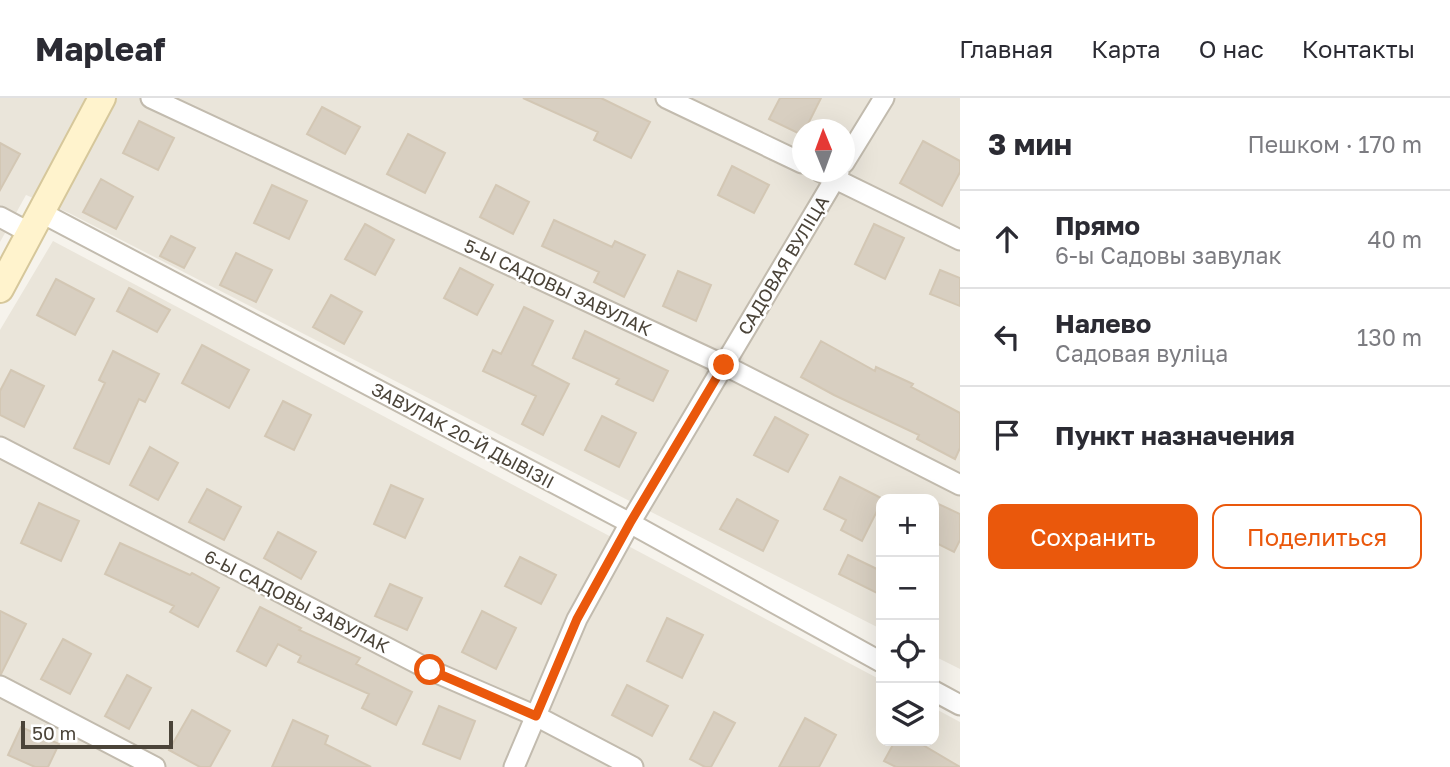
<!DOCTYPE html>
<html lang="ru">
<meta charset="utf-8">
<style>
:root{--surface:#fff;--page:#f7f7f7;--text:#2b2b33;--muted:#7c7c81;--line:#e1e1e2;--accent:#ea580c}
body{margin:0;font-family:"Golos Text",sans-serif;background:var(--page);color:var(--text)}
.controls{position:absolute;right:21px;bottom:21px;display:grid;overflow:hidden;border-radius:14px;box-shadow:0 7px 28px #0002}
.controls button{width:63px;height:63px;display:grid;place-items:center;padding:0;border:0;border-bottom:2px solid var(--line);background:var(--surface);color:var(--text);font:35px sans-serif}
.compass{position:absolute;left:792px;top:21px;width:63px;height:63px;border-radius:50%;background:var(--surface);box-shadow:0 7px 28px #0002;rotate:359deg}
.scale{position:absolute;left:21px;bottom:18px;width:152px;box-sizing:border-box;padding-left:7px;border:4px solid #4b4439;border-top:0;font-size:19px;line-height:24px;white-space:nowrap;color:#4b4439;-webkit-text-stroke:5px #fff;paint-order:stroke}
.stop{position:absolute;width:21px;height:21px;margin:-16px;border:5px solid #ea580c;border-radius:50%;background:#fff}
.stop.end{background:#ea580c;border-color:#fff;box-shadow:0 2px 7px #0008}
.list{margin:0;padding:0;list-style:none}
h2{display:flex;justify-content:space-between;align-items:center;height:91px;margin:0;padding:0 28px;font-size:30px}
h2 small{font-size:23px;font-weight:400;color:var(--muted)}
.list li{display:grid;grid-template-columns:46px 1fr auto;gap:21px;align-items:center;box-sizing:border-box;height:98px;padding:0 28px;border-top:2px solid var(--line)}
.list b{display:block;font-size:26px;white-space:nowrap}
.list p{margin:0;font-size:23px;white-space:nowrap;color:var(--muted)}
.list em{font-size:23px;font-style:normal;color:var(--muted)}
.actions{display:flex;gap:14px;padding:21px 28px}
.actions a{flex:1;padding:16px 0;border:2px solid var(--accent);border-radius:14px;text-align:center;font-size:24px;color:var(--accent)}
.actions .main{background:var(--accent);color:#fff}
.icon{flex:none;width:38px;height:38px;fill:none;stroke:currentColor;stroke-width:2;stroke-linecap:round;stroke-linejoin:round}
.map{position:relative;flex:none;width:960px;height:669px;overflow:hidden}
header{display:flex;align-items:center;gap:42px;box-sizing:border-box;height:98px;padding:0 35px;background:var(--surface);border-bottom:2px solid var(--line)}
header strong{font-size:33px}
nav{display:flex;gap:38px;margin-inline-start:auto;font-size:24px}
main{display:flex}
aside{flex:1;background:var(--surface)}
.map>svg:first-child{display:block}
.residential{fill:#eae5da;fill-rule:evenodd}
.building{fill:#d8cfc1;stroke:#d3c7b4;stroke-width:2}
.lines{fill:none;stroke-linecap:round;stroke-linejoin:round}
.street-casing{stroke:#c2bbae;stroke-width:23}
.secondary-casing{stroke:#d6c79b;stroke-width:30}
.street{stroke:#fff;stroke-width:19}
.secondary{stroke:#fff3cd;stroke-width:26}
.route{stroke:#ea580c;stroke-width:9}
.labels{text-anchor:middle;dominant-baseline:central;stroke-width:5;stroke-linejoin:round;paint-order:stroke}
.street-label{font-size:18px;fill:#4b4439;stroke:#fff}
</style>
<header>
<strong>Mapleaf</strong>
<nav><a>Главная</a><a>Карта</a><a>О нас</a><a>Контакты</a></nav>
</header>
<main>
<div class="map">
<svg width="960" height="669" viewBox="0 0 960 669">
<rect width="100%" height="100%" fill="#f6f3ec"/>
<path class="residential" d="M0,0H960V571L934,558V401H881V531L502,338L69,115L26,97L0,144ZM802,32H844V74H802Z
M53,143L881,582V643H934V610L960,624V669H0V232Z"/>
<path class="building" d="M523,0H601L650,24L631,60L594,42L598,34Z
M780,0H821L805,32H802V37L769,21Z
M322,9L360,29L345,56L307,36Z
M139,23L174,40L158,72L123,55Z
M408,36L445,55L425,95L387,76Z
M923,43L960,63V74L942,108L900,85Z
M0,45L20,56L0,92Z
M732,68L769,87L754,115L718,97Z
M101,81L133,99L116,131L83,114Z
M272,87L307,103L289,141L254,125Z
M496,87L529,104L513,136L480,119Z
M554,122L612,149L615,143L645,157L624,199L594,184L599,174L542,148Z
M365,126L394,142L375,177L345,161Z
M874,126L904,140L885,181L855,166Z
M171,138L195,150L184,170L160,158Z
M236,155L272,172L256,204L220,187Z
M460,170L493,187L477,217L444,200Z
M940,172L960,180V208L930,196Z
M678,173L711,187L696,223L663,208Z
M56,181L94,201L75,237L37,217Z
M129,190L170,212L157,234L117,213Z
M331,197L362,214L344,246L313,229Z
M524,209L553,223L532,267L569,286L543,337L522,326L536,298L483,273L493,252L501,256Z
M585,233L668,273L653,303L616,286L619,281L573,260Z
M821,243L875,273L876,269L913,286L911,289L960,315V350L955,361L917,341L919,337L834,297L801,279Z
M202,247L249,272L229,310L182,285Z
M113,253L159,276L145,304L139,301L109,366L74,350L105,285L99,282Z
M11,272L44,288L24,329L0,317V293Z
M283,303L311,317L294,352L265,338Z
M602,318L636,335L619,369L585,352Z
M775,319L808,337L788,374L754,357Z
M150,349L178,365L158,402L130,387Z
M840,379L883,401L862,443L841,432L846,422L824,411Z
M391,387L423,401L405,440L374,426Z
M207,391L241,409L224,442L189,424Z
M737,401L778,423L763,453L720,431Z
M934,404L960,416V442L954,454L934,444Z
M39,405L79,423L61,463L21,445Z
M278,434L316,454L301,481L264,460Z
M120,445L190,477L192,475L219,490L198,529L170,514L174,508L105,476Z
M848,457L881,473V497L839,476Z
M520,459L556,477L541,506L505,488Z
M390,486L422,500L407,532L375,518Z
M260,509L301,530L299,532L360,560L356,566L412,594L396,627L362,610L369,596L298,564L301,558L278,546L266,568L237,553Z
M0,513L26,526L1,576H0Z
M482,513L516,530L496,571L462,554Z
M667,520L703,537L682,580L647,563Z
M63,541L91,556L70,596L41,581Z
M127,577L151,590L129,631L105,618Z
M627,587L668,608L652,638L612,617Z
M439,608L475,623L460,661L423,646Z
M192,612L230,633L210,669H200L169,652Z
M714,614L735,625L711,669H705L690,661Z
M805,620L836,637L819,669H779Z
M293,622L328,638L325,646L371,669H272Z
M21,629L59,646L48,669H35L8,657Z
M895,643H916L960,669H896L884,663Z"/>
<g class="lines">
<defs>
<path id="street" d="M151,0L724,267L960,387
M666,0L802,65
M844,65L884,0
M821,74L960,142
M42,115L630,425L881,564
M0,119L30,135
M0,349L430,572L536,618L633,669
M0,588L155,669
M934,593L960,607
M514,669L577,521L630,425L839,74"/>
<path id="secondary" d="M0,191L102,0"/>
</defs>
<use href="#street" class="street-casing"/>
<use href="#secondary" class="secondary-casing"/>
<use href="#street" class="street"/>
<use href="#secondary" class="secondary"/>
</g>
<g class="lines">
<path class="route" d="M430,572L536,618L577,521L630,425L724,267"/>
</g>
<g class="labels">
<g class="street-label">
<text transform="translate(783 167) rotate(-59)">САДОВАЯ ВУЛІЦА</text>
<text transform="translate(558 189) rotate(25)">5-Ы САДОВЫ ЗАВУЛАК</text>
<text transform="translate(463 337) rotate(28)">ЗАВУЛАК 20-Й ДЫВІЗІІ</text>
<text transform="translate(297 503) rotate(27)">6-Ы САДОВЫ ЗАВУЛАК</text>
</g>
</g>
</svg>
<div class="controls">
<button>+</button>
<button>−</button>
<button><svg class="icon" aria-label="locate" viewBox="0 0 24 24"><circle cx="12" cy="12" r="6"/><path d="M12 2v4M12 18v4M2 12h4M18 12h4"/></svg></button>
<button><svg class="icon" aria-label="layers" viewBox="0 0 24 24"><path d="M12 4l9 5-9 5-9-5zM3 14l9 5 9-5"/></svg></button>
</div>
<svg class="compass" viewBox="-18 -18 36 36"><path d="M0-13l5 13h-10z" fill="#e53935"/><path d="M0 13l5-13h-10z" fill="#7c7c81"/></svg>
<div class="scale">50 m</div>
<div class="stop" style="left:430px;top:572px"></div>
<div class="stop end" style="left:724px;top:267px"></div>
</div>
<aside>
<h2>3 мин<small>Пешком · 170 m</small></h2>
<ul class="list">
<li><svg class="icon" aria-label="ahead" viewBox="0 0 24 24"><path d="M12 20V5M6 11l6-6 6 6"/></svg><div><b>Прямо</b><p>6-ы Садовы завулак</p></div><em>40 m</em></li>
<li><svg class="icon" aria-label="left" viewBox="0 0 24 24"><path d="M17 20v-9H6M10 6l-5 5 5 5"/></svg><div><b>Налево</b><p>Садовая вуліца</p></div><em>130 m</em></li>
<li><svg class="icon" aria-label="arrive" viewBox="0 0 24 24"><path d="M6 21V4h12l-3 4 3 4H6"/></svg><div><b>Пункт назначения</b></div></li>
</ul>
<div class="actions"><a class="main">Сохранить</a><a>Поделиться</a></div>
</aside>
</main>
